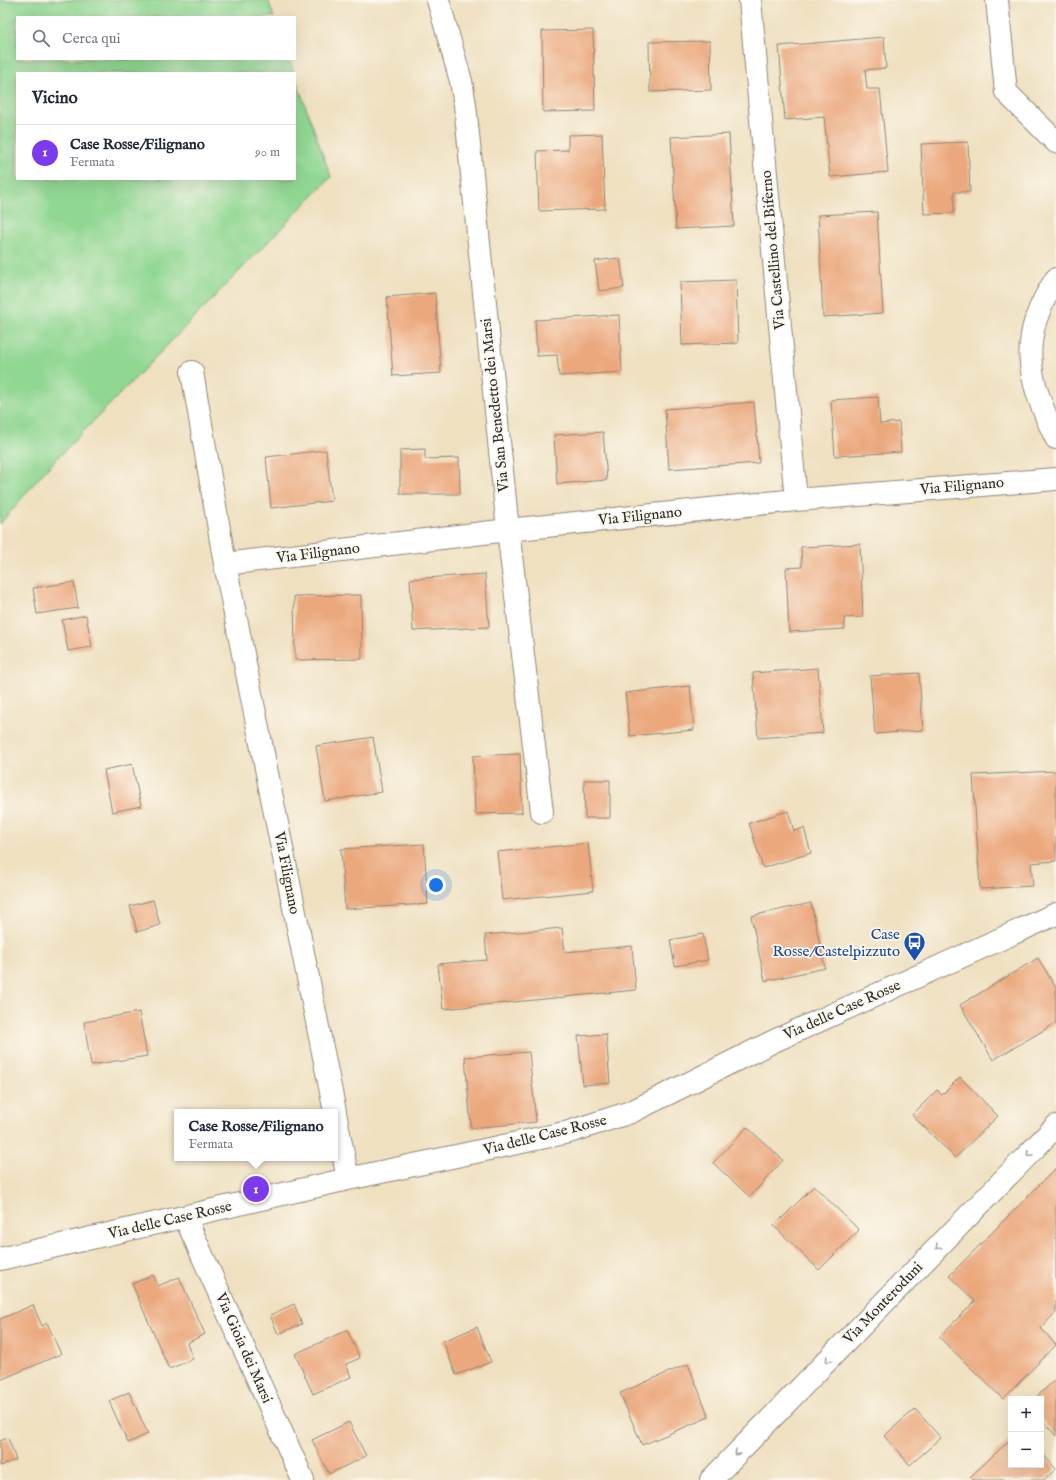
<!DOCTYPE html>
<html lang="it">
<meta charset="utf-8">
<style>
:root{--surface:#fff;--page:#f2f2f3;--text:#1f2937;--muted:#747a83;--line:#e0e1e3;--accent:#7c3aed}
body{margin:0;font-family:"IM FELL English",serif;background:var(--page);color:var(--text)}
.controls{position:absolute;right:12px;bottom:12px;display:grid;overflow:hidden;border-radius:0px;box-shadow:0 4px 16px #0002}
.controls button{width:36px;height:36px;display:grid;place-items:center;padding:0;border:0;border-bottom:1px solid var(--line);background:var(--surface);color:var(--text);font:20px sans-serif}
.you{position:absolute;left:436px;top:885px;width:14px;height:14px;margin:-10px;border:3px solid #fff;border-radius:50%;background:#1a73e8;box-shadow:0 0 0 6px #1a73e833}
.badge{display:grid;place-items:center;width:26px;height:26px;border-radius:50%;background:var(--accent);color:#fff;font-size:13px;font-weight:700}
.pin{position:absolute;translate:-50% -50%;border:2px solid #fff;box-shadow:0 1px 4px #0006}
.popup{position:absolute;left:174px;top:1109px;width:164px;height:52px;box-sizing:border-box;display:grid;place-content:center;border-radius:0px;background:var(--surface);filter:drop-shadow(0 1px 3px #0005);font-size:13px;white-space:nowrap;color:var(--muted)}
.popup b{font-size:15px;color:var(--text)}
.popup::after{content:'';position:absolute;left:50%;top:100%;margin-left:-8px;border:8px solid transparent;border-top-color:var(--surface)}
.list{margin:0;padding:0;list-style:none}
h2{display:flex;justify-content:space-between;align-items:center;height:52px;margin:0;padding:0 16px;font-size:17px}
h2 small{font-size:13px;font-weight:400;color:var(--muted)}
.list li{display:grid;grid-template-columns:26px 1fr auto;gap:12px;align-items:center;box-sizing:border-box;height:56px;padding:0 16px;border-top:1px solid var(--line)}
.list b{display:block;font-size:15px;white-space:nowrap}
.list p{margin:0;font-size:13px;white-space:nowrap;color:var(--muted)}
.list em{font-size:13px;font-style:normal;color:var(--muted)}
.icon{flex:none;width:22px;height:22px;fill:none;stroke:currentColor;stroke-width:2;stroke-linecap:round;stroke-linejoin:round}
.map{position:relative;flex:none;width:1056px;height:1480px;overflow:hidden}
.search{position:absolute;background:var(--surface);box-shadow:0 4px 16px #0002;left:16px;top:16px;width:280px;height:44px;display:flex;align-items:center;gap:10px;box-sizing:border-box;padding:0 14px;border-radius:0px;color:var(--muted);font-size:15px}
.panel{position:absolute;background:var(--surface);box-shadow:0 4px 16px #0002;left:16px;top:72px;width:280px;height:108px;border-radius:0px}
.map>svg:first-child{display:block}
.green{fill:#90d792;stroke:#5e815e}
.building{fill:#eba87d}
.lines{fill:none;stroke-linecap:round;stroke-linejoin:round}
.minor-casing{stroke:#8d8676;stroke-width:24}
.minor{stroke:#fff;stroke-width:22}
.oneway{stroke:#a0a0a0}
.labels{text-anchor:middle;dominant-baseline:central;stroke-width:3.5;stroke-linejoin:round;paint-order:stroke}
.street-label{font-size:15px;fill:#2b2b2b;stroke:#fbf7ec}
.transit-label{font-size:15px;fill:#164399;stroke:#fbf7ec;text-anchor:end}
</style>
<div class="map">
<svg width="1056" height="1480" viewBox="0 0 1056 1480">
<rect width="100%" height="100%" fill="#fbf7ec"/>
<filter id="ink" filterUnits="userSpaceOnUse"><feTurbulence type="fractalNoise" baseFrequency=".025" numOctaves="2"/><feDisplacementMap in="SourceGraphic" scale="8" xChannelSelector="R" yChannelSelector="G"/><feConvolveMatrix kernelMatrix="1 2 1 2 8 2 1 2 1" color-interpolation-filters="sRGB"/></filter>
<filter id="wash" filterUnits="userSpaceOnUse"><feTurbulence type="fractalNoise" baseFrequency=".012" numOctaves="4" result="noise"/><feDisplacementMap in="SourceGraphic" scale="16" xChannelSelector="R" yChannelSelector="G"/><feGaussianBlur stdDeviation="0.9" result="paint"/><feColorMatrix in="noise" values="0 0 0 0 0 0 0 0 0 0 0 0 0 0 0 0 0 1.4 0 .05"/><feComposite in="paint" operator="in"/></filter>
<g filter="url(#wash)">
<rect width="100%" height="100%" fill="#efe0c0"/>
<path class="green" d="M0,0H268L274,17H17V59H289L294,73H17V179H295V77L331,177L44,472L0,524Z"/>
<g id="blocks">
<path class="building" d="M593,30L595,111L543,112L542,31Z
M884,37L886,68L865,70L867,89H880L888,172L830,177L824,117L785,120L779,46Z
M710,41L711,90L650,92L649,42Z
M602,134L605,209L539,211L537,151L568,150V135Z
M729,134L734,226L676,229L671,137Z
M968,142L970,192H954V213L924,214L921,144Z
M877,212L883,313L823,317L818,215Z
M620,258L624,288L599,291L595,261Z
M736,280L738,343L682,345L680,282Z
M435,293L441,373L393,376L387,297Z
M619,315L622,372L559,376L557,355L537,356L535,320Z
M878,397L880,424L899,422L901,452L835,456L831,400Z
M754,402L759,463L669,469L665,409Z
M603,432L607,480L557,484L554,435Z
M425,449V459L459,458L460,494H400V450Z
M326,450L332,501L271,508L266,457Z
M860,544L863,617L844,618L845,629L789,632L786,568L802,567L801,547Z
M485,574L489,627L413,631L410,579Z
M74,582L78,608L37,614L33,588Z
M361,595L362,659L295,660L294,596Z
M86,615L92,647L68,651L62,620Z
M818,668L823,733L758,738L753,673Z
M919,673L923,730L875,734L870,676Z
M690,686L694,730L630,736L625,693Z
M373,737L382,792L325,801L316,746Z
M520,754L522,813L475,814L473,756Z
M132,764L141,806L112,812L104,770Z
M1056,771V861L1031,863L1033,886L980,889L973,775Z
M584,780H610V818H585Z
M788,811L794,831L804,828L811,853L763,868L749,823Z
M588,843L593,891L502,900L497,852Z
M424,844L428,904L345,909L341,849Z
M153,900L160,925L137,932L130,906Z
M811,903L825,968L765,981L751,916Z
M562,928L565,952L632,946L636,990L443,1009L438,964L487,960L485,935Z
M703,934L708,960L675,966L670,940Z
M1038,958L1056,988V1023L993,1060L960,1005Z
M139,1012L147,1056L91,1065L84,1022Z
M606,1034L610,1083L583,1085L578,1036Z
M529,1052L536,1122L471,1128L465,1057Z
M960,1077L998,1116L955,1158L912,1115L937,1090L942,1095Z
M747,1127L783,1160L750,1197L713,1163Z
M1056,1168V1312L1041,1328L1056,1345L1003,1399L939,1337L975,1301L949,1276Z
M814,1186L859,1230L819,1270L774,1226Z
M153,1275L158,1286L179,1277L205,1334L187,1343L193,1359L169,1369L132,1284Z
M294,1304L302,1324L278,1334L270,1315Z
M33,1305L42,1326L47,1323L61,1354L0,1380V1319Z
M477,1327L491,1362L456,1375L443,1341Z
M347,1330L360,1358L346,1364L351,1377L313,1394L295,1354Z
M688,1364L709,1417L642,1445L620,1393Z
M1056,1379V1436L1041,1419V1399H1034Z
M129,1392L148,1434L128,1443L109,1401Z
M915,1409L941,1438L910,1465L884,1436Z
M349,1422L366,1456L329,1474L312,1440Z
M8,1438L16,1460L0,1466V1441Z
M1011,1439V1465H1041V1452L1056,1469L1044,1480H973L970,1477Z"/>
</g>
</g>
<g filter="url(#ink)">
<use href="#blocks" fill-opacity="0" stroke="#8d8676" stroke-width="1"/>
<g class="lines">
<defs>
<path id="minor" d="M438,0L461,81L465,105L508,530L542,812
M750,0L796,500
M997,0L1006,92L1056,142
M1056,279C1017,338 1027,377 1056,438
M192,372L225,564L335,1112
M225,564L508,530L796,500L1056,479
M335,1113L348,1179
M185,1217L303,1480
M0,1259L348,1179L569,1132L631,1112L774,1041L1056,914
M711,1480L1056,1126"/>
</defs>
<use href="#minor" class="minor-casing"/>
<use href="#minor" class="minor"/>
</g>
<defs><path id="oneway-chevron" d="M-2-3.5L2.5 0L-2 3.5" fill="none" stroke-width="1.6" stroke-linecap="round" stroke-linejoin="round"/></defs>
<g class="oneway">
<use href="#oneway-chevron" transform="translate(1029 1154) rotate(134)"/>
<use href="#oneway-chevron" transform="translate(938 1247) rotate(134)"/>
<use href="#oneway-chevron" transform="translate(828 1360) rotate(134)"/>
<use href="#oneway-chevron" transform="translate(737 1453) rotate(134)"/>
</g>
</g>
<defs>
<symbol id="bus-pin" viewBox="-11 -11 22 30"><path d="M0 17L-7.5 6A9.5 9.5 0 1 1 7.5 6Z" fill="#1a4fb4" stroke="#fbf7ec"/><path d="M-5-6H5V4H4V6H2V4H-2V6H-4V4H-5ZM-3.5-4V0h7V-4ZM-3.5 1.2v1.5H-2V1.2ZM2 1.2v1.5H3.5V1.2Z" fill="#fff"/></symbol>
</defs>
<g fill-rule="evenodd">
<use href="#bus-pin" x="902" y="930" width="25" height="34"/>
</g>
<g class="labels">
<g class="street-label">
<text transform="translate(773 250) rotate(-95)">Via Castellino del Biferno</text>
<text transform="translate(495 405) rotate(-96)">Via San Benedetto dei Marsi</text>
<text transform="translate(962 486) rotate(-5)">Via Filignano</text>
<text transform="translate(640 516) rotate(-6)">Via Filignano</text>
<text transform="translate(318 553) rotate(-7)">Via Filignano</text>
<text transform="translate(287 873) rotate(79)">Via Filignano</text>
<text transform="translate(842 1010) rotate(-24)">Via delle Case Rosse</text>
<text transform="translate(545 1135) rotate(-14)">Via delle Case Rosse</text>
<text transform="translate(170 1220) rotate(-13)">Via delle Case Rosse</text>
<text transform="translate(883 1303) rotate(-46)">Via Monteroduni</text>
<text transform="translate(244 1348) rotate(66)">Via Gioia dei Marsi</text>
</g>
<g class="transit-label">
<text x="900" y="934">Case<tspan x="900" dy="17">Rosse/Castelpizzuto</tspan></text>
</g>
</g>
</svg>
<div class="controls">
<button>+</button>
<button>−</button>
</div>
<div class="you"></div>
<div class="pin badge" style="left:256px;top:1189px">1</div>
<div class="popup"><b>Case Rosse/Filignano</b>Fermata</div>
<div class="search"><svg class="icon" aria-label="search" viewBox="0 0 24 24"><circle cx="10" cy="10" r="6"/><path d="M15 15l6 6"/></svg>Cerca qui</div>
<section class="panel">
<h2>Vicino<small></small></h2>
<ul class="list">
<li><span class="badge">1</span><div><b>Case Rosse/Filignano</b><p>Fermata</p></div><em>90 m</em></li>
</ul>
</section>
</div>
